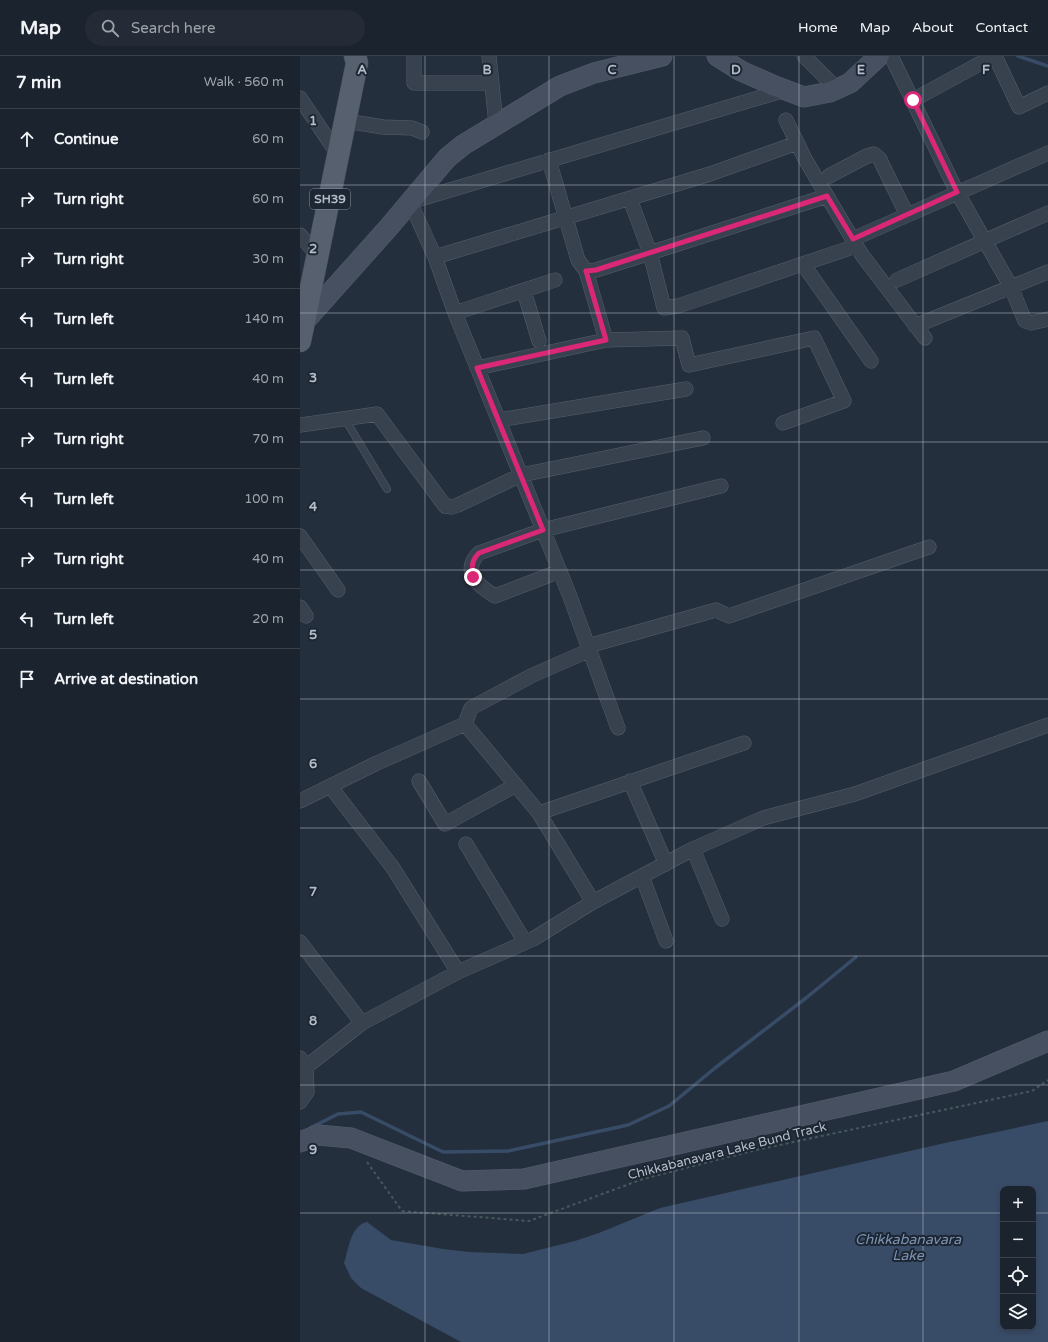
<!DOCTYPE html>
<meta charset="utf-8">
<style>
:root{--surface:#1b232e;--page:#242b36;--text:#f1f3f6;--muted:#a0a4aa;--line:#39404a}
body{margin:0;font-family:"Varela Round",sans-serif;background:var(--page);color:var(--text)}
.controls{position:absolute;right:12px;bottom:12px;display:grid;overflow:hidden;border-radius:8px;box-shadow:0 2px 6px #0003}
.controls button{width:36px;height:36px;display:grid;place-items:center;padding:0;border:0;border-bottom:1px solid var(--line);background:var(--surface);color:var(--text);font:20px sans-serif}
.stop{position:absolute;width:12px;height:12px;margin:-9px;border:3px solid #db2777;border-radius:50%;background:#fff}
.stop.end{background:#db2777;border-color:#fff;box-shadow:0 1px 4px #0008}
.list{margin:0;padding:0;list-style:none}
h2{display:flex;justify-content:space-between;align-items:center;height:52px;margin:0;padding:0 16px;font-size:17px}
h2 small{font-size:13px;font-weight:400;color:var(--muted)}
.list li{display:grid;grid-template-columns:26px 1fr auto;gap:12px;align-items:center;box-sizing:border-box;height:60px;padding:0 16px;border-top:1px solid var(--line)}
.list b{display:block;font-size:15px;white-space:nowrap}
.list em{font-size:13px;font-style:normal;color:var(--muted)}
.icon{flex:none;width:22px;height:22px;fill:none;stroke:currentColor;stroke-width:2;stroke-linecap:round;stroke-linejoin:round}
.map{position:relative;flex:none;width:748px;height:1286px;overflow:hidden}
header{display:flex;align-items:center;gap:24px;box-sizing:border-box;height:56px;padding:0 20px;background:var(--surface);border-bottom:1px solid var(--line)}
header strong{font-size:19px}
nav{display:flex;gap:22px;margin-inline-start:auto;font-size:14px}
.search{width:280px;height:36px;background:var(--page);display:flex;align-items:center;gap:10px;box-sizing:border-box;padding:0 14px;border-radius:22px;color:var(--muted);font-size:15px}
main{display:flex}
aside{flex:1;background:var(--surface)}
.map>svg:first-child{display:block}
.water{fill:#394c67;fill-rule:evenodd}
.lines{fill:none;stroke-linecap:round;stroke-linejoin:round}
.stream{stroke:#394c67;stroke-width:3.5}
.lane-casing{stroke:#565f6c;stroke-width:8}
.street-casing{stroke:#565f6c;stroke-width:15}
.secondary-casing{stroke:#565f6c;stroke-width:21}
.primary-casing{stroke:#414a57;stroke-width:23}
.path{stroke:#44595c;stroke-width:2;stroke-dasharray:3 3;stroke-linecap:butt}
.lane{stroke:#38414e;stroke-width:7}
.street{stroke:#38414e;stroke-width:14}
.secondary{stroke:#465061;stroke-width:20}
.primary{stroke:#56606e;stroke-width:22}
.route{stroke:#db2777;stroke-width:5}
.grid{fill:none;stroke:#b4bcc9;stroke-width:1;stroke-opacity:0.55}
.labels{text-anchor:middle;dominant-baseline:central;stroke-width:4;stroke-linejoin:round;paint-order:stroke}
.shield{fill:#1d2633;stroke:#878f9c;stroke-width:1}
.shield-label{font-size:12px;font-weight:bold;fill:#b4bcc9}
.street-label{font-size:13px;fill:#b4bcc9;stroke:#1d2633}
.water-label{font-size:14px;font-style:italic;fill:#7c92b1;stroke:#1d2633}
.grid-label{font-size:13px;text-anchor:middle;font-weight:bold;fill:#b4bcc9;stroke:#1d2633;stroke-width:4;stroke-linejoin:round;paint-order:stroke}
</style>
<header>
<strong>Map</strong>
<div class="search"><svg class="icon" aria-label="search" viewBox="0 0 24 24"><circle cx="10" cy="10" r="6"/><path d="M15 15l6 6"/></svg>Search here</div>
<nav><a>Home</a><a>Map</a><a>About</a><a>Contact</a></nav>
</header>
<main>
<aside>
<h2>7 min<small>Walk · 560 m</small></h2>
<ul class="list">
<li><svg class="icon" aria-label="ahead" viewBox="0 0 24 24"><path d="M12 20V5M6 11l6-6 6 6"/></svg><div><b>Continue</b></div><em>60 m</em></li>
<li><svg class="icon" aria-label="right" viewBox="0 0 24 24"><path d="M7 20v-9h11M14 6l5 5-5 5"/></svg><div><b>Turn right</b></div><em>60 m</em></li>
<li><svg class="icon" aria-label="right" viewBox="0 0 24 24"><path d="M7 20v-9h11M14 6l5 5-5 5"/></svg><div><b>Turn right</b></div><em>30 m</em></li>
<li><svg class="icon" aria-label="left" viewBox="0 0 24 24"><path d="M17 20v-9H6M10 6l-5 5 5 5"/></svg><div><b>Turn left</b></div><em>140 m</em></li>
<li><svg class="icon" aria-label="left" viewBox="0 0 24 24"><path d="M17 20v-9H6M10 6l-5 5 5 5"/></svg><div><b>Turn left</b></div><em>40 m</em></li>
<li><svg class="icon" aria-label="right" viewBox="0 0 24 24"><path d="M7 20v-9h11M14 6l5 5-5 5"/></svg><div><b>Turn right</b></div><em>70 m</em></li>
<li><svg class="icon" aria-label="left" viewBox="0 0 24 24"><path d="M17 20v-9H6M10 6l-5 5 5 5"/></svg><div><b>Turn left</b></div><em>100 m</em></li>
<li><svg class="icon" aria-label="right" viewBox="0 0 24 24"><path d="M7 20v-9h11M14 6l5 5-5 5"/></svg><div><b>Turn right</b></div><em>40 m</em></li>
<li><svg class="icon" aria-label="left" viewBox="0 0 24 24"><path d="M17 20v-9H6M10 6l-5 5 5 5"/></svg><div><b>Turn left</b></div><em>20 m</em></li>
<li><svg class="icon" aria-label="arrive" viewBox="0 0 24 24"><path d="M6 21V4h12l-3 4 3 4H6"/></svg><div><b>Arrive at destination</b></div></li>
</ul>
</aside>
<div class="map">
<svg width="748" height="1286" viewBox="0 0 748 1286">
<rect width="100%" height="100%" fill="#242f3e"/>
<path class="water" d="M748,1065V1286H161L61,1232L51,1222L44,1207C49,1193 50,1170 67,1166L91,1184L143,1193L169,1196L223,1198L275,1185L299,1177L360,1152L645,1087ZM703,1133H733V1271H703Z"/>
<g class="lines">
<path class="stream" d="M718,0L748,10
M10,1072L38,1058L61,1056L143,1096L208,1095L328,1069L369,1050L415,1012L506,942L556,901"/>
<defs>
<path id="lane" d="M45,363L87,433"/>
<path id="street" d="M114,0V27H192
M189,0L196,68
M504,0L537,33
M591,0L657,136L711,231L725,265L731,267L748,263
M695,0L719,51L748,37
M0,42L39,100
M613,44L694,0
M486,64L505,103L562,199L625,282
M46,65L83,71L112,72L122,76
M249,104L278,204L286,215L296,214L350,197L330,143
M529,120L567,100L574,98L580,103L582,108L607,159
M527,140L350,197L364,252L378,250L556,190
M0,179L18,200
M553,183L748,97
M135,201L410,118L497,87
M503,208L571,305
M597,224L748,157
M224,235L239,285
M155,257L255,224
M615,270L748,216
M306,284L382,282L389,309L514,282L544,345L483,367
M177,312L306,284L286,215
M199,364L386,333
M0,369L77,358L145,450L152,451L158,449L221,419L403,382
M0,480L38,534
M260,515L195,540C178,530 161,515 179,497L243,474L421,430
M0,551L6,560
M288,590L416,554L429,560L629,491
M165,668L171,652L233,619L290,594
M318,672L269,538L155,257L135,201L110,146L485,34
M119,725L145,768L216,729
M330,725L366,808
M30,730L93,812L158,916
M0,745L77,707L165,668L239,757L293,846
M239,757L444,687
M166,788L225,886
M393,793L422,863
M342,820L366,885
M0,886L62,967
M0,1002L6,1011L62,967L158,916L233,883L293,846L393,793L463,762L555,738L748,669
M0,1046L7,1036L6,1011"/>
<path id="secondary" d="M417,0L441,15L475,30L504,41L530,36L550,27L579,0
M0,264L5,265L89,171L147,102L163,89L260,30L294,17L362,0
M0,1086L18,1079L51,1082L162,1125L224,1123L654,1025L748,985"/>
<path id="primary" d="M0,285L57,7L55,0"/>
</defs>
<use href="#lane" class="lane-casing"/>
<use href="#street" class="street-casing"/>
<use href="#secondary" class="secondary-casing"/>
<use href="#primary" class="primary-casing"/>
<path class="path" d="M67,1106L102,1155L229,1165L343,1123L456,1094L732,1035L748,1024"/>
<use href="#lane" class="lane"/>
<use href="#street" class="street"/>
<use href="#secondary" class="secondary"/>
<use href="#primary" class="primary"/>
</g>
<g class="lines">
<path class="route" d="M173,521C172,510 171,505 179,497L243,474L177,312L306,284L286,215L296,214L527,140L553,183L657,136L613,44"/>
</g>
<path class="grid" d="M125,0V1286M249,0V1286M374,0V1286M499,0V1286M623,0V1286M0,129H748M0,257H748M0,386H748M0,514H748M0,643H748M0,772H748M0,900H748M0,1029H748M0,1157H703M733,1157H748"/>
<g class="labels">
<rect class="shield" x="10" y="133" width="40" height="20" rx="3"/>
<g class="shield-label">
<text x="30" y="143">SH39</text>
</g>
<g class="street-label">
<text transform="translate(427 1095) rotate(-14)">Chikkabanavara Lake Bund Track</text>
</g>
<g class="water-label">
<text x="608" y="1183">Chikkabanavara<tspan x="608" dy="16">Lake</tspan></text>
</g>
</g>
<g class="grid-label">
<text x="62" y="18">A</text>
<text x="187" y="18">B</text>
<text x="312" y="18">C</text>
<text x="436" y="18">D</text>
<text x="561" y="18">E</text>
<text x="686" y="18">F</text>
<text x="13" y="69">1</text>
<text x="13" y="197">2</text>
<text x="13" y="326">3</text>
<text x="13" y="455">4</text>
<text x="13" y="583">5</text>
<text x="13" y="712">6</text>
<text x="13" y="840">7</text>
<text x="13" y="969">8</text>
<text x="13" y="1098">9</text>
</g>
</svg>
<div class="controls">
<button>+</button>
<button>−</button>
<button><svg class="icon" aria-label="locate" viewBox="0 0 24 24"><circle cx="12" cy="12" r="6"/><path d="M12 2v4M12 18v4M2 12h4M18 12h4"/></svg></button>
<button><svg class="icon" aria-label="layers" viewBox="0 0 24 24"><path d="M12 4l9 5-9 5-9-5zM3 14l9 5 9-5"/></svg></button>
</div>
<div class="stop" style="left:613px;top:44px"></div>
<div class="stop end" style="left:173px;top:521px"></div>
</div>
</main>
